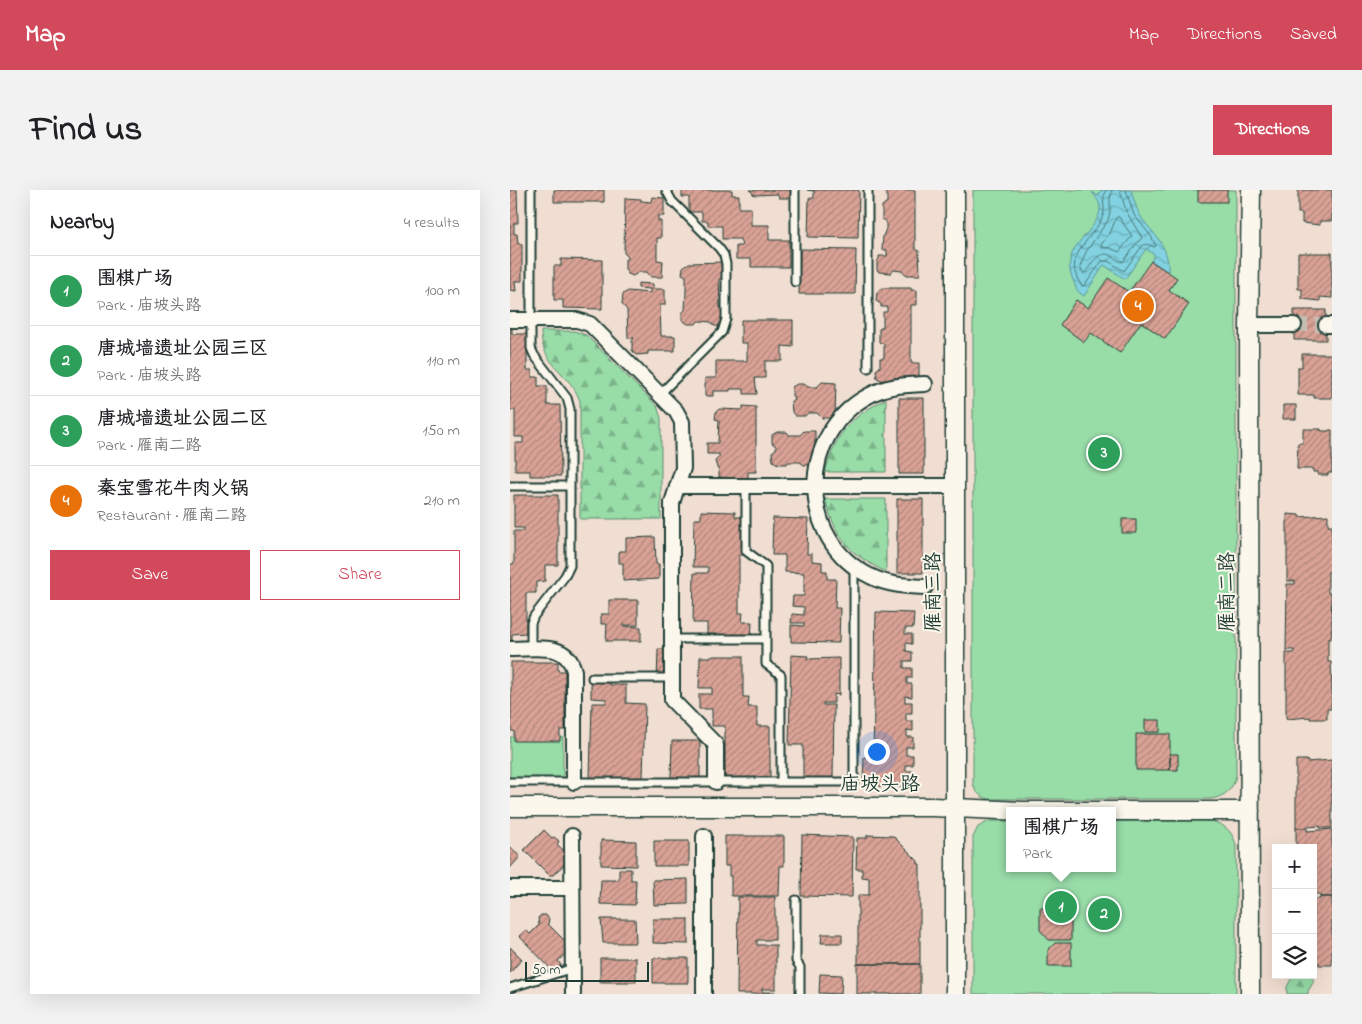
<!DOCTYPE html>
<meta charset="utf-8">
<style>
:root{--surface:#fff;--page:#f2f2f2;--text:#202124;--muted:#757577;--line:#e0e0e0;--accent:#d1495b}
body{margin:0;font-family:"Indie Flower","LXGW WenKai TC",sans-serif;background:var(--page);color:var(--text)}
.controls{position:absolute;right:15px;bottom:15px;display:grid;overflow:hidden;border-radius:0px;box-shadow:0 5px 20px #0002}
.controls button{width:45px;height:45px;display:grid;place-items:center;padding:0;border:0;border-bottom:1px solid var(--line);background:var(--surface);color:var(--text);font:25px sans-serif}
.scale{position:absolute;left:15px;bottom:12px;width:124px;box-sizing:border-box;padding-left:5px;border:2px solid #1f3d34;border-top:0;font-size:14px;line-height:18px;white-space:nowrap;color:#1f3d34;-webkit-text-stroke:4px #fbf7ec;paint-order:stroke}
.you{position:absolute;left:366px;top:561px;width:18px;height:18px;margin:-12px;border:4px solid #fff;border-radius:50%;background:#1a73e8;box-shadow:0 0 0 8px #1a73e833}
.badge{display:grid;place-items:center;width:32px;height:32px;border-radius:50%;background:var(--accent);color:#fff;font-size:16px;font-weight:700}
.pin{position:absolute;translate:-50% -50%;border:2px solid #fff;box-shadow:0 1px 5px #0006}
.popup{position:absolute;left:496px;top:617px;width:110px;height:65px;box-sizing:border-box;display:grid;place-content:center;border-radius:0px;background:var(--surface);filter:drop-shadow(0 1px 4px #0005);font-size:16px;white-space:nowrap;color:var(--muted)}
.popup b{font-size:19px;color:var(--text)}
.popup::after{content:'';position:absolute;left:50%;top:100%;margin-left:-10px;border:10px solid transparent;border-top-color:var(--surface)}
.list{margin:0;padding:0;list-style:none}
h2{display:flex;justify-content:space-between;align-items:center;height:65px;margin:0;padding:0 20px;font-size:21px}
h2 small{font-size:16px;font-weight:400;color:var(--muted)}
.list li{display:grid;grid-template-columns:32px 1fr auto;gap:15px;align-items:center;box-sizing:border-box;height:70px;padding:0 20px;border-top:1px solid var(--line)}
.list b{display:block;font-size:19px;white-space:nowrap}
.list p{margin:0;font-size:16px;white-space:nowrap;color:var(--muted)}
.list em{font-size:16px;font-style:normal;color:var(--muted)}
.actions{display:flex;gap:10px;padding:15px 20px}
.actions a{flex:1;padding:11px 0;border:1px solid var(--accent);border-radius:0px;text-align:center;font-size:18px;color:var(--accent)}
.actions .main{background:var(--accent);color:#fff}
.icon{flex:none;width:28px;height:28px;fill:none;stroke:currentColor;stroke-width:2;stroke-linecap:round;stroke-linejoin:round}
.map{position:relative;flex:none;width:822px;height:804px;overflow:hidden;border-radius:0px}
header{display:flex;align-items:center;gap:30px;box-sizing:border-box;height:70px;padding:0 25px;background:var(--accent);color:#fff}
header strong{font-size:24px}
nav{display:flex;gap:28px;margin-inline-start:auto;font-size:18px}
.intro{display:flex;align-items:center;justify-content:space-between;box-sizing:border-box;height:120px;padding:0 30px}
h1{margin:0;font-size:35px}
.button{padding:12px 22px;border-radius:0px;background:var(--accent);color:#fff;font-size:18px;font-weight:700}
main{display:flex;gap:30px;padding:0 30px}
aside{flex:1;background:var(--surface);border-radius:0px;box-shadow:0 5px 20px #0002}
.map>svg:first-child{display:block}
.forest{fill:url(#forest-firs);stroke:#5c8c6e}
.green{fill:#98dca8;stroke:#5c8c6e}
.water{fill:url(#water-waves);stroke:#5b969c}
.lines{fill:none;stroke-linecap:round;stroke-linejoin:round}
.shore{stroke:#477979;stroke-width:1}
.building{fill:url(#building-hatch);stroke:#1f3d34}
.minor-tunnel{stroke:#c7beb2;stroke-width:14;stroke-dasharray:14 7;stroke-linecap:butt}
.service-casing{stroke:#1f3d34;stroke-width:11}
.minor-casing{stroke:#1f3d34;stroke-width:18}
.tertiary-casing{stroke:#1f3d34;stroke-width:21}
.service{stroke:#fbf7ec;stroke-width:7}
.minor{stroke:#fbf7ec;stroke-width:14}
.tertiary{stroke:#fbf7ec;stroke-width:18}
.labels{text-anchor:middle;dominant-baseline:central;stroke-width:4;stroke-linejoin:round;paint-order:stroke}
.street-label{font-size:20px;fill:#1f3d34;stroke:#fbf7ec}
</style>
<header>
<strong>Map</strong>
<nav><a>Map</a><a>Directions</a><a>Saved</a></nav>
</header>
<div class="intro"><h1>Find us</h1><a class="button">Directions</a></div>
<main>
<aside>
<h2>Nearby<small>4 results</small></h2>
<ul class="list">
<li><span class="badge" style="background:#2e9e5b">1</span><div><b>围棋广场</b><p>Park · 庙坡头路</p></div><em>100 m</em></li>
<li><span class="badge" style="background:#2e9e5b">2</span><div><b>唐城墙遗址公园三区</b><p>Park · 庙坡头路</p></div><em>110 m</em></li>
<li><span class="badge" style="background:#2e9e5b">3</span><div><b>唐城墙遗址公园二区</b><p>Park · 雁南二路</p></div><em>150 m</em></li>
<li><span class="badge" style="background:#e8710a">4</span><div><b>秦宝雪花牛肉火锅</b><p>Restaurant · 雁南二路</p></div><em>210 m</em></li>
</ul>
<div class="actions"><a class="main">Save</a><a>Share</a></div>
</aside>
<div class="map">
<svg width="822" height="804" viewBox="0 0 822 804">
<defs>
<pattern id="forest-firs" width="22" height="20" patternUnits="userSpaceOnUse" patternTransform="scale(1.25)"><rect width="22" height="20" fill="#98dca8"/><path d="M5 1l3.5 6h-7zM16 11l3.5 6h-7z" fill="#7bb48a"/></pattern>
<pattern id="water-waves" width="16" height="10" patternUnits="userSpaceOnUse" patternTransform="scale(1.25)"><rect width="16" height="10" fill="#83d2e1"/><path d="M0 5q4-4 8 0t8 0" fill="none" stroke="#6bacb7"/></pattern>
<pattern id="building-hatch" width="6" height="6" patternUnits="userSpaceOnUse" patternTransform="scale(1.25)"><rect width="6" height="6" fill="#daa296"/><path d="M-1 1l2-2M0 6l6-6M5 7l2-2" fill="none" stroke="#b0857b"/></pattern>
</defs>
<rect width="100%" height="100%" fill="#f1ded2"/>
<filter id="ink" filterUnits="userSpaceOnUse"><feTurbulence type="fractalNoise" baseFrequency=".02" numOctaves="2"/><feDisplacementMap in="SourceGraphic" scale="10" xChannelSelector="R" yChannelSelector="G"/><feConvolveMatrix kernelMatrix="1 2 1 2 8 2 1 2 1" color-interpolation-filters="sRGB"/></filter>
<g filter="url(#ink)">
<path class="forest" d="M31,141H64L76,145L147,216L151,228V329H70V211C60,182 31,176 31,141Z
M376,209V282H315C327,242 339,228 376,209Z
M315,309H376V382C338,363 327,350 315,309Z
M783,785H800L804,791L798,801V804H777V797Z"/>
<path class="green" d="M463,0H726V586C723,599 715,607 701,609H479C470,607 465,602 463,593Z
M0,547H53V589H0Z
M479,631H500V678H602V631H701C715,634 724,643 726,656V804H463V647L468,637Z"/>
<path class="water" d="M592,0H621C624,11 627,21 633,30C646,46 660,59 658,82L641,71L645,65L636,59L615,89L594,75L574,106C565,100 567,99 563,90C547,55 592,42 590,16C589,11 585,6 582,2L588,6Z"/>
<g class="lines">
<path class="shore" d="M596,0C596,3 594,5 594,7C592,15 597,19 591,30C579,53 551,68 572,96L575,95L592,71H598L614,81L633,55L637,54L644,57L646,56L641,46L624,25L616,0
M602,0L600,9V22L598,30L576,62L570,77L573,83L576,82C582,73 589,59 602,66C606,69 608,71 613,72L627,53L632,48L616,21L610,0
M609,27L622,46L609,62L600,58L592,57L591,55L601,41L606,28Z"/>
</g>
<path class="building" d="M0,0H7L8,33H4V44H7L8,54H12V91H5L6,101L0,100Z
M44,0H94V12H44Z
M172,0H222V5H229V18H241V35H259V50H279V77H241V69H226V56H232L230,49H212V36H198V31H192V22H179V7H172Z
M240,0H281L280,8H269L268,4L244,5Z
M297,0H349L348,48L298,47L299,8H304V1Z
M373,0H405V58L409,61L410,85H397L392,81L383,80L381,83L369,82L367,80V71L369,69V66H377V60H372L373,46L376,39V31L372,29V16L377,12V4Z
M688,0H717V12H688Z
M788,0H822V31H810V35L792,33V23H788Z
M142,7L154,8V26H148V31H151V48H147V70L153,71L152,87H141L137,82H129L123,86L118,84L115,79V69H118V67L114,63L115,8L131,9V11L141,12Z
M290,59L346,60L345,104H289Z
M788,63H822V108L810,107V111L792,109V99H788Z
M51,69L92,70V119L53,118V110H44V76H51Z
M641,71L667,88L659,100L679,114L655,149L631,132L610,163L581,143L574,152L550,135L566,110L578,118L598,88L619,102Z
M214,72V89H209L210,118H214V136H204L201,132L190,131H188L186,134H178L172,130V123L175,120L176,101V86L172,84L173,77L179,73Z
M128,93L143,94V99H155V115H150L151,146H165V161H138V164L126,165L122,160V151L124,148H118L117,120L112,114L113,104L118,101L140,103V99L128,98Z
M372,98H401V100H407V115H401V173H409V191H397L394,188H384V192H375L367,188L366,180L370,177V168H374V154L369,152V139L373,137V122H377V117H371V114L366,111L367,102Z
M784,120H816V150H784Z
M231,130H283V157L272,156V171H255V188H245L247,204H234V199H220V201H203V206H195V188H206V171H237V153H231Z
M0,135H2V144H17V180H22V187H28V196H37V215H50L51,286H20V281H5V253H13V247H5V220H0Z
M792,164H822V208H804V205H788V177H792Z
M312,192L326,193L325,228H312L307,223H298L295,226H285L282,222L281,211H284L285,207L282,206V197L287,194H294L298,197H307Z
M389,208H414V284H389Z
M773,215H786V229H773Z
M233,216L246,217V282H238V289L209,287V279L207,278L205,271L209,267V264H197V253H208L209,230L205,229L206,222L209,219L233,220Z
M793,239H811V241H819V240H822V283H818V285H808V282H803V279H787L788,253H793Z
M294,241H305V275H294L290,272H278L277,274H271L266,273L263,271L262,262L266,259V256L262,253V245L267,242H277L279,245H290Z
M4,305H48V375H35V391L26,392V403H16V443L2,444V454H0V374H4V341H14V338H4Z
M387,309H413V383H387Z
M191,321L225,322V327H233V365H229V423H233L232,432H242L241,452L197,451V433H183L184,383H198V377H183L184,329H191Z
M777,324L789,325V327L818,325V335H822V382H818V403H821L822,434L821,449H818V472H821L822,503L821,519H817V529H800V527L776,529V463H784V460H776L777,394H785V391H777Z
M263,328L298,329L297,364H302V371L312,372V381H317V389H326L325,418H330L329,453L281,452V435L294,436V433H281L282,424L294,425V417L282,416L283,406H294V383L275,382V365H262Z
M612,329H626V343H612Z
M145,347L146,374H149V389L113,391V373H109V361H116V348Z
M99,410H128V435H113V436L131,437V451H96L97,434H91V424H99Z
M366,422L404,423L403,438H395V444H402V454L396,453V461L402,462V471H394V478H402V488H397V494H402V507L395,506V512H402V523H396V531H403V541L397,540V547H403V557H396V565H403V575H396V581H404L403,597L364,596V592H353L354,567H363Z
M148,459H161L160,492L147,491Z
M281,465L298,466L297,469L329,468V505L324,504V513H313V515H324L323,589H293V555H279Z
M203,466H233V507H239L238,517H247V536H260V589H215V536H202V519H189V504H202V498H189L190,467H203Z
M1,472H48V481H55V540H50V551H4V541H1Z
M81,492H100V495H116V513L135,514L133,589L80,588L82,513H96V509L81,508Z
M635,530H650V542H635Z
M626,544H660V580H626Z
M162,551H190V589L161,588Z
M660,564H668V580H660Z
M786,570H797V572L822,570V638H810V636L786,638Z
M786,638H797V641L822,639V707H810V704H803V658H786Z
M34,640L42,648L44,647L48,650L49,652L47,654L61,668L43,685H39L14,660Z
M292,645L343,647L342,707L291,706Z
M357,645L383,646L408,671V674H410V774H348V705H359V688L352,687V679H346L347,648H357Z
M215,646H274V676H270L269,706H221V686H219V676H215Z
M91,650L126,651V676L91,675Z
M144,651H179V676H144Z
M0,656L10,667L0,678Z
M109,679H121V690H126L125,715L90,714L91,690H109Z
M178,689V714L144,715L143,690Z
M228,707H265V750H247V755H266V799H252V802H265V804H227Z
M810,707H822V775H809V773H803V709H810Z
M530,718H561V750H539L530,740Z
M31,725H36L39,729L38,734L62,758L48,771L51,775L44,782L9,746L16,740L20,744L29,735L28,728Z
M91,729H125L126,753H93Z
M143,729H178V754L143,753Z
M312,744H332V753H311Z
M545,753H561V776H538V760Z
M0,757L12,769L0,783Z
M90,768H126V792H90Z
M143,768H178V793H143Z
M347,774H410V804H347Z
M310,784L332,785L331,804L309,803Z"/>
<g class="lines">
<path class="minor-tunnel" d="M784,135H816"/>
<defs>
<path id="service" d="M21,0V158L24,165L57,208L60,219V376L55,386L24,426L21,433V459
M285,0V92
M358,0V178
M150,204L212,142L216,129V74L214,65L209,58L162,11L156,0
M0,296H60
M162,449H256V376L236,361V296
M256,449V474L271,485V592
M82,488H162
M0,592H344V377
M286,710V771L290,777V804
M0,798L63,778"/>
<path id="minor" d="M0,130H67L80,134L166,221L172,232L173,278L162,313V510L206,555V592
M739,135H784
M816,135H822
M415,194C396,195 377,195 360,205C288,242 286,350 360,386C377,395 396,396 415,397
M167,296H445
M0,459C25,459 57,451 64,481V592
M62,646L63,804
M194,646V804
M0,698H62"/>
<path id="tertiary" d="M445,0V804
M0,617H423L512,621H740
M740,804L739,135L741,0"/>
</defs>
<use href="#service" class="service-casing"/>
<use href="#minor" class="minor-casing"/>
<use href="#tertiary" class="tertiary-casing"/>
<use href="#service" class="service"/>
<use href="#minor" class="minor"/>
<use href="#tertiary" class="tertiary"/>
</g>
</g>
<g class="labels">
<g class="street-label">
<text transform="translate(424 402) rotate(-90)">雁南三路</text>
<text transform="translate(718 402) rotate(-90)">雁南二路</text>
<text x="370" y="595">庙坡头路</text>
</g>
</g>
</svg>
<div class="controls">
<button>+</button>
<button>−</button>
<button><svg class="icon" aria-label="layers" viewBox="0 0 24 24"><path d="M12 4l9 5-9 5-9-5zM3 14l9 5 9-5"/></svg></button>
</div>
<div class="scale">50 m</div>
<div class="you"></div>
<div class="pin badge" style="left:551px;top:717px;background:#2e9e5b">1</div>
<div class="popup"><b>围棋广场</b>Park</div>
<div class="pin badge" style="left:594px;top:724px;background:#2e9e5b">2</div>
<div class="pin badge" style="left:594px;top:263px;background:#2e9e5b">3</div>
<div class="pin badge" style="left:628px;top:116px;background:#e8710a">4</div>
</div>
</main>
